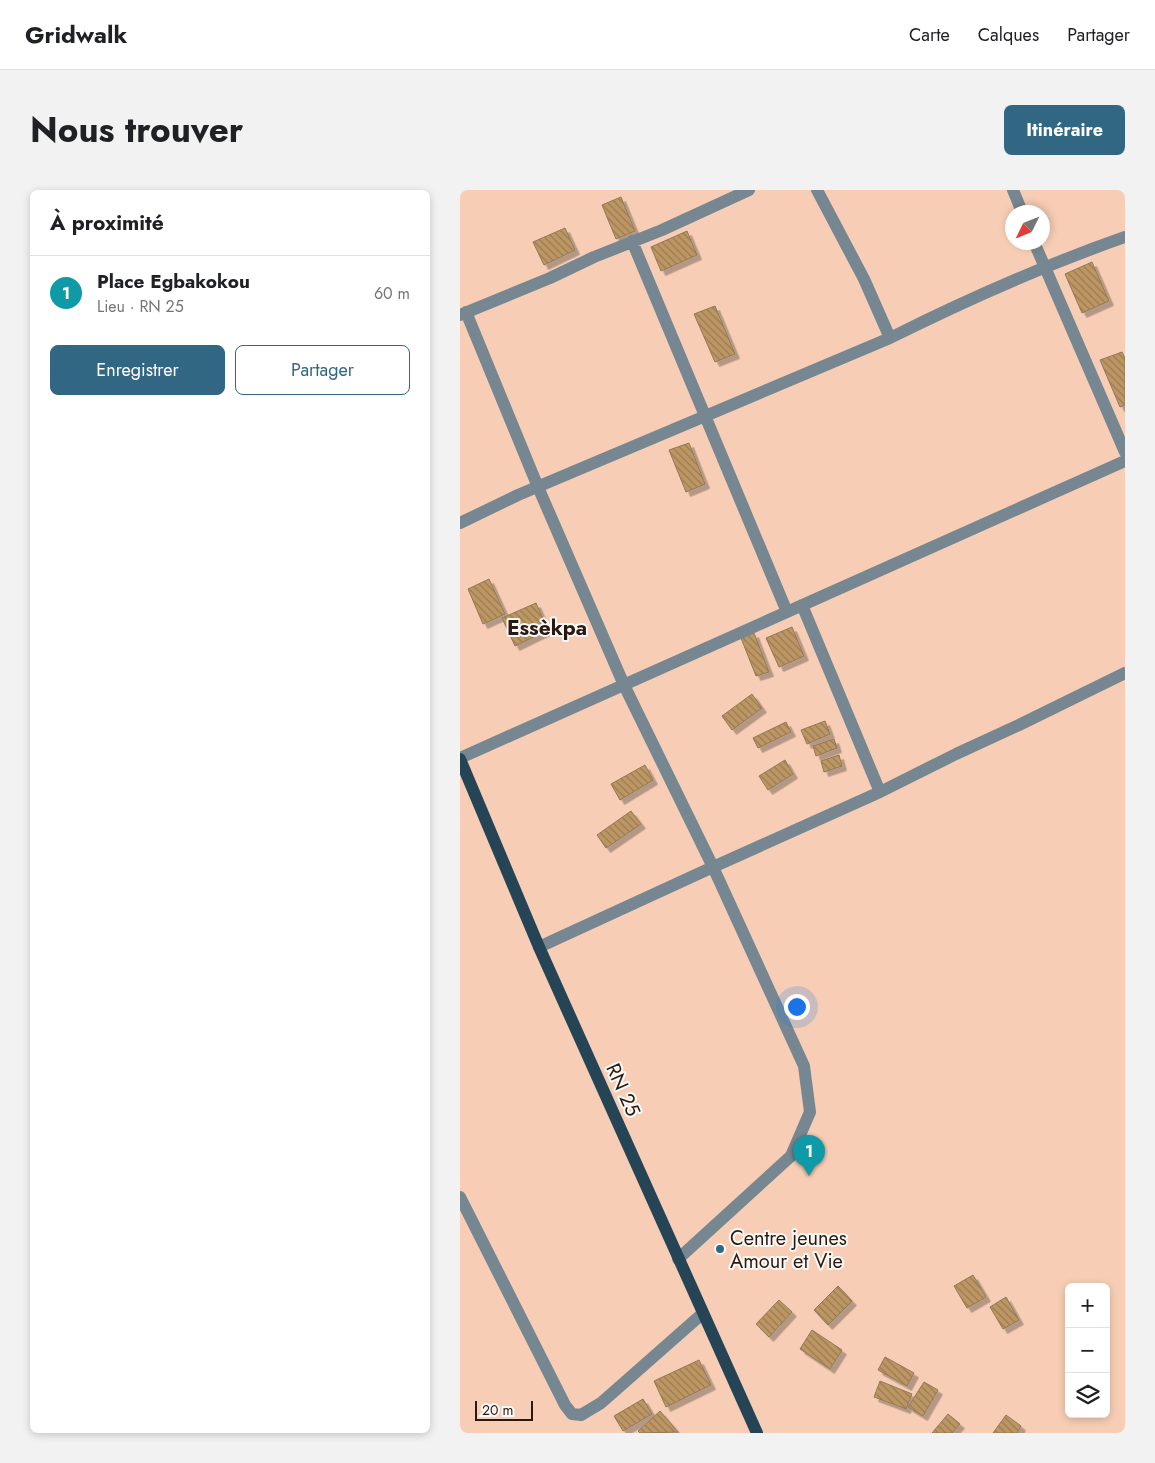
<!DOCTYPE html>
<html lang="fr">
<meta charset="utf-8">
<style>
:root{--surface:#fff;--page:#f2f2f2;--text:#202124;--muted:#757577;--line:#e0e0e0;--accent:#316782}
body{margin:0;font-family:Jost,sans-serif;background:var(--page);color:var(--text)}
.controls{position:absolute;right:15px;bottom:15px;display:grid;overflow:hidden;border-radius:8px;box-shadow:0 2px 8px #0003}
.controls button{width:45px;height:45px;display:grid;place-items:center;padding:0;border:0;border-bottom:1px solid var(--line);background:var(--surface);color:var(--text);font:25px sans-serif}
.compass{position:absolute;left:545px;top:15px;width:45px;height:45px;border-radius:50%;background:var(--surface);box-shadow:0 2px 8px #0003;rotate:227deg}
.scale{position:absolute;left:15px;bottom:12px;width:58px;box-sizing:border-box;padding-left:5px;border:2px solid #291a11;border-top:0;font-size:14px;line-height:18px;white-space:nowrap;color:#291a11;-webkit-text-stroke:4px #fcf8f5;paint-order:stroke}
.you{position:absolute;left:336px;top:816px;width:18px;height:18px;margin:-12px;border:4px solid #fff;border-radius:50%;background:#1a73e8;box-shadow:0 0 0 8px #1a73e833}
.badge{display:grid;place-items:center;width:32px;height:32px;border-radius:50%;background:var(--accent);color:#fff;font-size:16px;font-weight:700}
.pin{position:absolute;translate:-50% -41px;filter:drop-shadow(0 1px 2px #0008)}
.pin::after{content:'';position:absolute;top:26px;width:18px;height:15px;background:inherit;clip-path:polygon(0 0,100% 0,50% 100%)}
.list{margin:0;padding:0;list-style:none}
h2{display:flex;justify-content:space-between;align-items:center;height:65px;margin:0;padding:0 20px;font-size:21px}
h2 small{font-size:16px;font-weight:400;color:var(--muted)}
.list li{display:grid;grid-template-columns:32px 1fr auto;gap:15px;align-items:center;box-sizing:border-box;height:75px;padding:0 20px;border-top:1px solid var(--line)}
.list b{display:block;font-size:19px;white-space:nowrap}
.list p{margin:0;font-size:16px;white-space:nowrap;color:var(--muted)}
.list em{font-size:16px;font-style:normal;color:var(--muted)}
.actions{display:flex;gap:10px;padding:15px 20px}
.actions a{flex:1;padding:11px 0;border:1px solid var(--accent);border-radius:8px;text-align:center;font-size:18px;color:var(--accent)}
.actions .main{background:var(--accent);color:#fff}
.icon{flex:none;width:28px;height:28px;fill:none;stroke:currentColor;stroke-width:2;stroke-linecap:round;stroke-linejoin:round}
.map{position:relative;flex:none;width:665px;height:1243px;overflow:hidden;border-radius:8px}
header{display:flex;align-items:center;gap:30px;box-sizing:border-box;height:70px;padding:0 25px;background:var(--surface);border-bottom:1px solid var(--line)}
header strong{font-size:24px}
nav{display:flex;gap:28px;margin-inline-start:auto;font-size:18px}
.intro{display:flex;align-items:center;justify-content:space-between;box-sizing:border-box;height:120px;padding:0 30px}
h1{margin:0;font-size:35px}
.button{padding:12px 22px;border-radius:8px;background:var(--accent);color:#fff;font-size:18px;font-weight:700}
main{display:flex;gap:30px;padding:0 30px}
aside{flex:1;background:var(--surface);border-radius:8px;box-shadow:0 2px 8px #0003}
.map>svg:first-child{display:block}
.building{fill:url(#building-back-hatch);stroke:#927857;filter:url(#shadow)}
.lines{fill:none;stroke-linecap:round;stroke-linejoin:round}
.minor{stroke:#768791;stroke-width:12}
.major{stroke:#254557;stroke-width:12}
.poi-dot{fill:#316782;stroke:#fcf8f5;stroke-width:2}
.labels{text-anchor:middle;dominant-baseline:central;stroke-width:4;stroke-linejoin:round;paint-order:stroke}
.street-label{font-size:20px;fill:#291a11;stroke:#fcf8f5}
.poi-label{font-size:20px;fill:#291a11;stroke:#fcf8f5;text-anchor:start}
.neighbourhood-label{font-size:21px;font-weight:bold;fill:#291a11;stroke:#fcf8f5}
</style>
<header>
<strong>Gridwalk</strong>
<nav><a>Carte</a><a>Calques</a><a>Partager</a></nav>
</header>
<div class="intro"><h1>Nous trouver</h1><a class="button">Itinéraire</a></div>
<main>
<aside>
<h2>À proximité<small></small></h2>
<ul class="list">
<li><span class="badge" style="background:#0f9aa8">1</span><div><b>Place Egbakokou</b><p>Lieu · RN 25</p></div><em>60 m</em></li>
</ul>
<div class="actions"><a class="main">Enregistrer</a><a>Partager</a></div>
</aside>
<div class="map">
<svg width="665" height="1243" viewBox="0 0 665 1243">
<defs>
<pattern id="building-back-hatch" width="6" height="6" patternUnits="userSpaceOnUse" patternTransform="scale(1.25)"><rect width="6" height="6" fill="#bd9764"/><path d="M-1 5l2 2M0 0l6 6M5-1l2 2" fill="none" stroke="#9a7a51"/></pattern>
<filter id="shadow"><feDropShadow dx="4.5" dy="4.5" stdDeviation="0" flood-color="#0004"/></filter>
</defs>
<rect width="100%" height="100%" fill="#f7ceb5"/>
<path class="building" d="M161,7L175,41L156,49L142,15Z
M105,38L115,60L84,75L73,52Z
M227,41L237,65L201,81L191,57Z
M632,72L649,111L622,123L605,84Z
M255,116L275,164L255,172L234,124Z
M662,162L665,168V215L660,217L640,170Z
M229,253L245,294L226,302L209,260Z
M29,389L45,424L23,434L8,399Z
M76,413L88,440L55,456L42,428Z
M332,437L344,466L319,477L306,448Z
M294,443L309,482L296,486L281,448Z
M292,504L302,518L272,540L262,526Z
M365,531L370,544L347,554L341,540Z
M326,532L331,542L298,558L293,548Z
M374,549L377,558L356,566L353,556Z
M379,565L382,576L364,582L361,571Z
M325,570L333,584L308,600L299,586Z
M185,575L193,590L160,610L151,594Z
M171,621L181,634L146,658L137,645Z
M513,1085L526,1107L507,1118L494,1096Z
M378,1096L392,1111L368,1135L354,1120Z
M546,1107L559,1130L543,1139L530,1117Z
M319,1110L332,1122L309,1147L296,1134Z
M352,1140L382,1160L370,1179L340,1159Z
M425,1167L454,1183L447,1196L418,1180Z
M239,1170L251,1195L206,1217L194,1191Z
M420,1191L452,1204L446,1219L414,1207Z
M464,1192L478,1200L463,1226L448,1217Z
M183,1209L192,1224L163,1241L154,1226Z
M200,1221L218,1242L180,1243L178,1241Z
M488,1224L500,1234L492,1243H472Z
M546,1225L561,1236L557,1243H533Z"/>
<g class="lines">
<path class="minor" d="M357,0L404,89L430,148
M553,0L562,22
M172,51L327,422
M574,52L665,262
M6,122L78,297L164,495L253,677L344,876L350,922L331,966L218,1069
M0,125L90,88L134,67L202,40L289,0
M0,333L58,305L430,148C506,110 585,75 665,47
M342,415L420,602
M0,568L665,271
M79,757L253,677L420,602L496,564L559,535L665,483
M0,1007L105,1215L112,1224L121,1225L141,1213L242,1124"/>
<path class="major" d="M0,569L79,757L297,1243"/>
</g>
<circle class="poi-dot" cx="260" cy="1059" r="5"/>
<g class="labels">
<g class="street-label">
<text transform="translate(163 900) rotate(66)">RN 25</text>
</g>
<g class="poi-label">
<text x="270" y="1048">Centre jeunes<tspan x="270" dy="23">Amour et Vie</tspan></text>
</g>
<g class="neighbourhood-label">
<text x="87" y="438">Essèkpa</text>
</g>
</g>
</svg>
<div class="controls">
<button>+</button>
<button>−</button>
<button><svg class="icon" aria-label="layers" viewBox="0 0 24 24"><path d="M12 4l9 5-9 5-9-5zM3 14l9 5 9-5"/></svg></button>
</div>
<svg class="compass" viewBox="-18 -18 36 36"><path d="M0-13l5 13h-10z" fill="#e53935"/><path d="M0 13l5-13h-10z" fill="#757577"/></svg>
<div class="scale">20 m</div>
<div class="you"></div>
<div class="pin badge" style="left:349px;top:986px;background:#0f9aa8">1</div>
</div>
</main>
